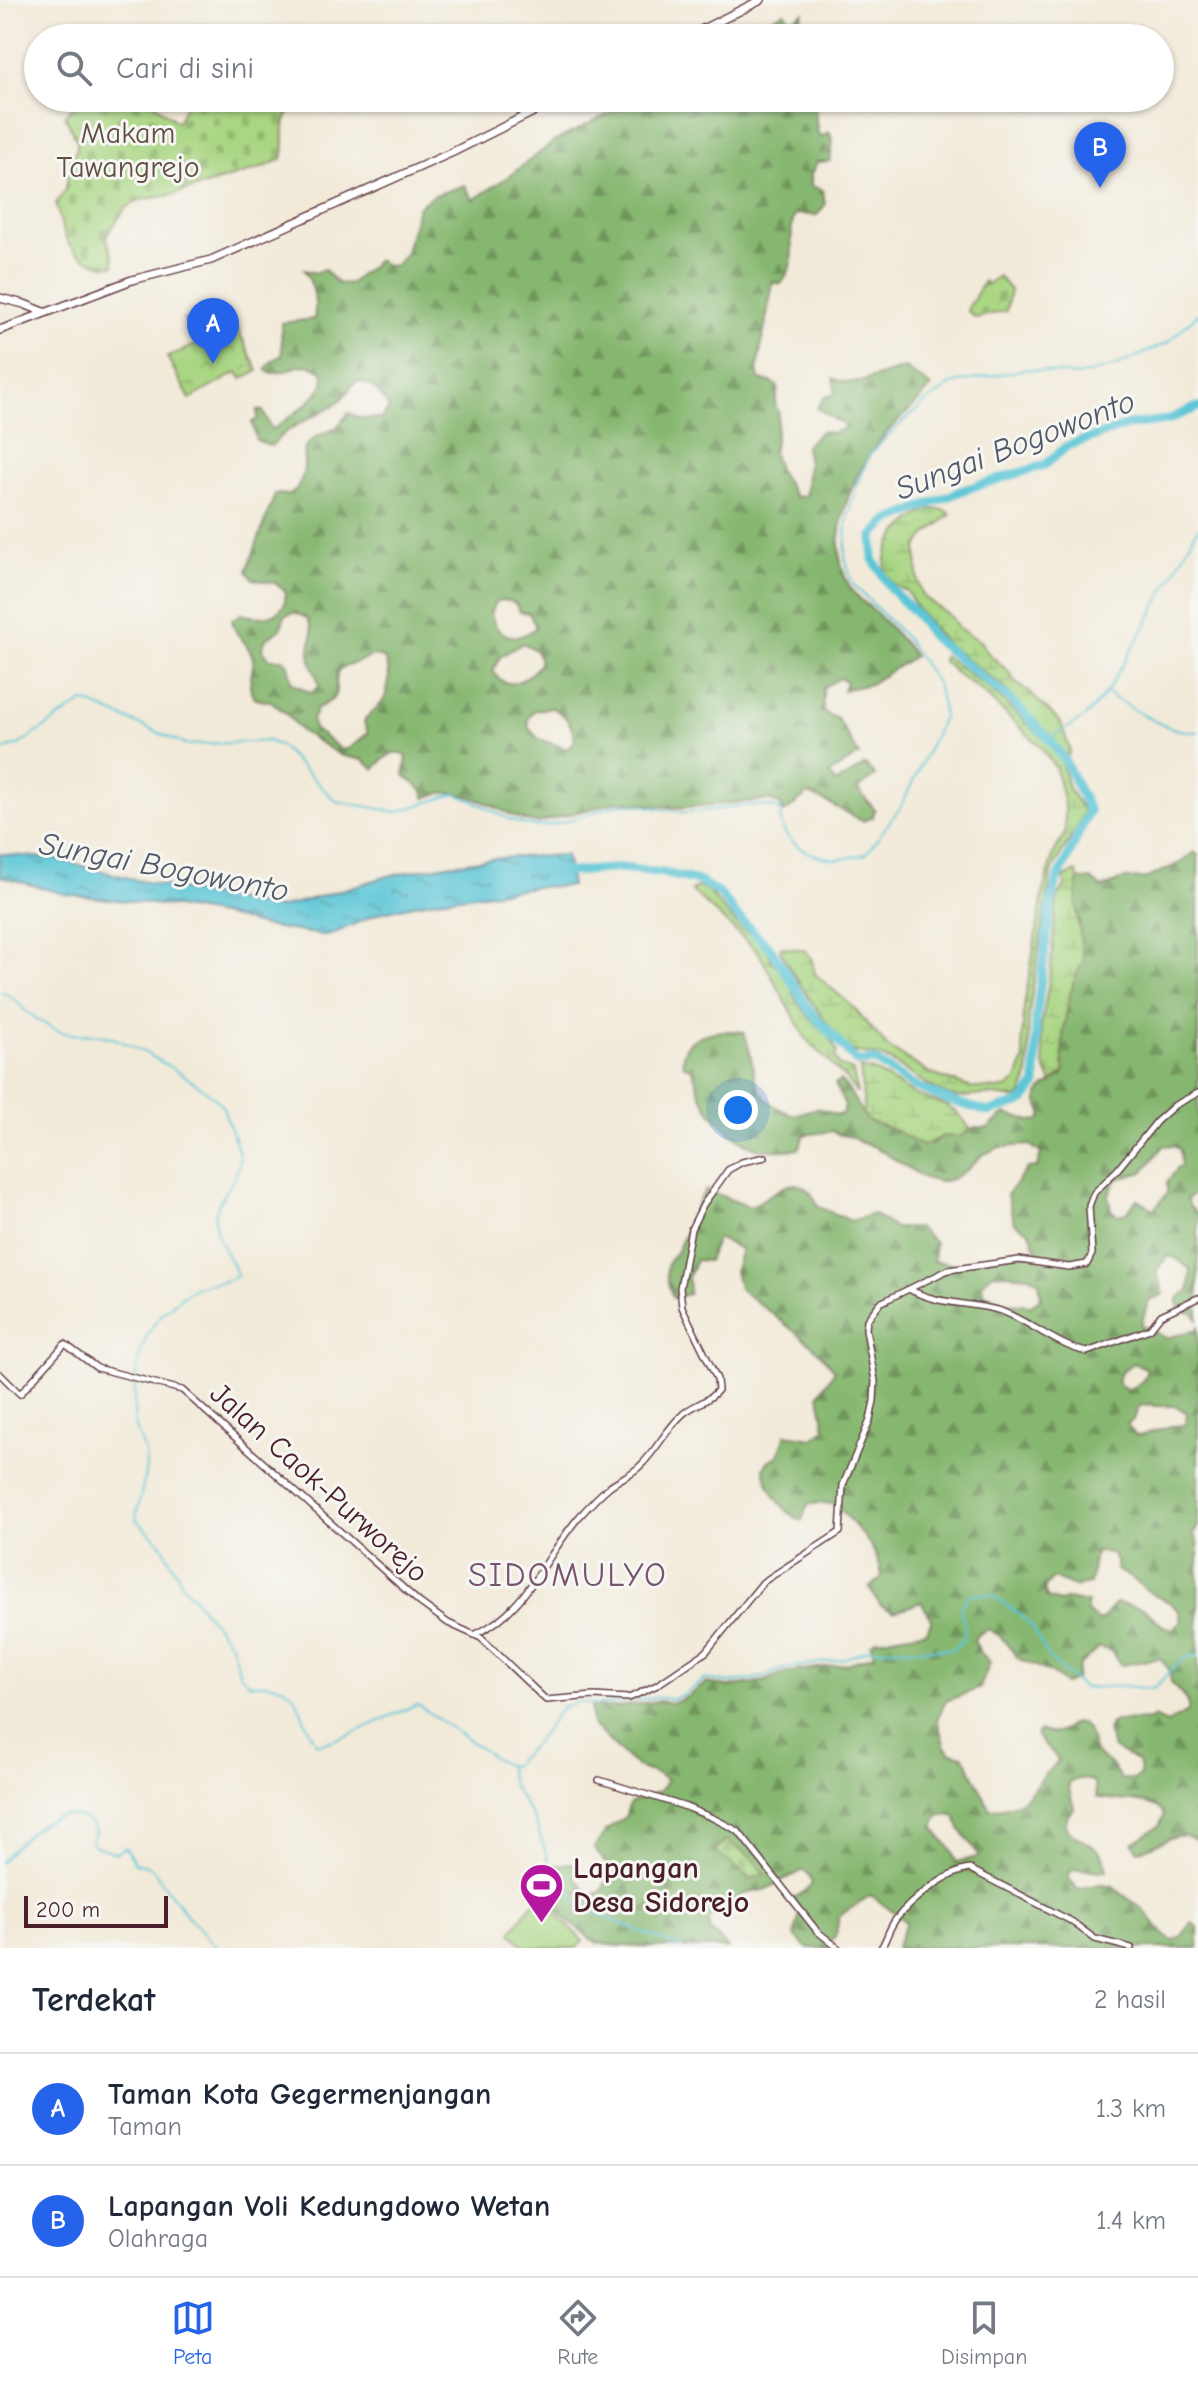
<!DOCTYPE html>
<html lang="id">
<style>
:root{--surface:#fff;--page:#f6f6f7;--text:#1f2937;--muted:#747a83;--line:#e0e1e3;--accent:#2563eb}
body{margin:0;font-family:"Comic Neue",sans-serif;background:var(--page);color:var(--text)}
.scale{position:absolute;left:24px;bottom:20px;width:144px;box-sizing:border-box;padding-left:8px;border:4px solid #4a1f2b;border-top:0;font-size:22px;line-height:28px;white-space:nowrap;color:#4a1f2b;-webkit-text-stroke:6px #f6f6f2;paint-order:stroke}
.you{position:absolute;left:738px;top:1110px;width:28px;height:28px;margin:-20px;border:6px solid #fff;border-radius:50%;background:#1a73e8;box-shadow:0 0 0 12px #1a73e833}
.badge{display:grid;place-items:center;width:52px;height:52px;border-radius:50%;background:var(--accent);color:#fff;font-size:26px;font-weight:700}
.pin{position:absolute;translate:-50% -66px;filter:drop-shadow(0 2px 4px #0008)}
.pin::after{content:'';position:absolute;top:42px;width:28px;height:24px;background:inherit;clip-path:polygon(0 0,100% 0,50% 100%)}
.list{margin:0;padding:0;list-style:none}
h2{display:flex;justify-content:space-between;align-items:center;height:104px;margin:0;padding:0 32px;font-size:34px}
h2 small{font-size:26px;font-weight:400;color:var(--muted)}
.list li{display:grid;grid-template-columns:52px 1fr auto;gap:24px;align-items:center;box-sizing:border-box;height:112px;padding:0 32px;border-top:2px solid var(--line)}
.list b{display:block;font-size:30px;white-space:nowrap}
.list p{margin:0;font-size:26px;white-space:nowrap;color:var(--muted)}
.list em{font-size:26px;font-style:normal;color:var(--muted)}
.icon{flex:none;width:44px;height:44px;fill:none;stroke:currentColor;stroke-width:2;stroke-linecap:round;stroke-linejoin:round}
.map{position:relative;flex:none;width:1198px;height:1948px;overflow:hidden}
.search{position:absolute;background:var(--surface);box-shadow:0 2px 6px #0004;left:24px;right:24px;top:24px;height:88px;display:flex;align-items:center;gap:20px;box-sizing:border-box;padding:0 28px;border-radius:44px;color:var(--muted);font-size:30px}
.sheet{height:328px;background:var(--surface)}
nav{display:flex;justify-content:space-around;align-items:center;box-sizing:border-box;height:112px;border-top:2px solid var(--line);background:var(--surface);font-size:22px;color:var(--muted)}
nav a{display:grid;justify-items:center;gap:4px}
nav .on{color:var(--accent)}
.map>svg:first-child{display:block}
.forest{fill:url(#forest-firs);stroke:#686b4e;stroke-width:2;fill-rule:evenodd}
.wetland{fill:url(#wetland-marsh);stroke:#7a7a56;stroke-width:2}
.cemetery{fill:url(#cemetery-stones);stroke:#7a7a56;stroke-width:2}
.park{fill:url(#park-crowns);stroke:#7a7a56;stroke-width:2}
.pitch{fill:#a9d682;stroke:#7a7a56;stroke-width:2}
.water{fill:url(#water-ripples);stroke:#537281;stroke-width:2}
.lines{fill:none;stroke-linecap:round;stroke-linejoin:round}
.stream{stroke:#5cc6d7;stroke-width:2}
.river{stroke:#5cc6d7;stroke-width:9}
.tertiary-casing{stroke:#633d45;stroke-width:8}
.primary-casing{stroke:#633d45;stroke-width:10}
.tertiary{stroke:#fff;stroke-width:5}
.primary{stroke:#fff;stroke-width:7}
.labels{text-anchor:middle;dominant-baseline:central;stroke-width:6;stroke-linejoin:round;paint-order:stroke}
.park-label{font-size:30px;fill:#624d41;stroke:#f6f6f2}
.street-label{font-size:30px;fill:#4a1f2b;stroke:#f6f6f2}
.poi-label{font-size:30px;font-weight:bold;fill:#4a1f2b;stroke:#f6f6f2;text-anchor:start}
.water-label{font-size:32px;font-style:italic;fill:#505967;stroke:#f6f6f2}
.quarter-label{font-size:34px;letter-spacing:2px;fill:#79546e;stroke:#f6f6f2}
</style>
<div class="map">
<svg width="1198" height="1948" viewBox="0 0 1198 1948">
<defs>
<pattern id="forest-firs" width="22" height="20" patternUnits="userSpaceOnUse" patternTransform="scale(2)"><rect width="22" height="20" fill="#86b770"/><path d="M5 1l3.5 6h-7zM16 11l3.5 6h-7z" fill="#70945c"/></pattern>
<pattern id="wetland-marsh" width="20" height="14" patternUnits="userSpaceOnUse" patternTransform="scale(2)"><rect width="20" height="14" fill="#a9d682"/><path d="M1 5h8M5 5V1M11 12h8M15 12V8" fill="none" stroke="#93b770"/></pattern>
<pattern id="cemetery-stones" width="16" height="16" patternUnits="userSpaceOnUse" patternTransform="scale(2)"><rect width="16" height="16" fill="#a9d682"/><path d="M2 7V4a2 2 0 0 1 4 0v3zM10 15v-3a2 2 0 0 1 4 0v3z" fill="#93b770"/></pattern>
<pattern id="park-crowns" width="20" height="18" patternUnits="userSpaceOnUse" patternTransform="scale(2)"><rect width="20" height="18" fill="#a9d682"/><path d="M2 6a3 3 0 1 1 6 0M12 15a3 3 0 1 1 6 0" fill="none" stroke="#93b770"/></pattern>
<pattern id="water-ripples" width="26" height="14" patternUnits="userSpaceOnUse" patternTransform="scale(2)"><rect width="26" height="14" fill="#5cc6d7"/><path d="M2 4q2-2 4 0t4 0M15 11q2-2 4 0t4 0" fill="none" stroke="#4ea0af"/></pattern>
</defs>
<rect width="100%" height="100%" fill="#f6f6f2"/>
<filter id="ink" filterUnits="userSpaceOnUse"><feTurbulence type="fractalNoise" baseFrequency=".0125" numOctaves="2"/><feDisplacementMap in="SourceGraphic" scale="16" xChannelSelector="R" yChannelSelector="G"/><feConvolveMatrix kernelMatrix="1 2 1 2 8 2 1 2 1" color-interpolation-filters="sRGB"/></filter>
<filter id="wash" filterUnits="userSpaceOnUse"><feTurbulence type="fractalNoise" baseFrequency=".006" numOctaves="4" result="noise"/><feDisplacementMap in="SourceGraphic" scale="32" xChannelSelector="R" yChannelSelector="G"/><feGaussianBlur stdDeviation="1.8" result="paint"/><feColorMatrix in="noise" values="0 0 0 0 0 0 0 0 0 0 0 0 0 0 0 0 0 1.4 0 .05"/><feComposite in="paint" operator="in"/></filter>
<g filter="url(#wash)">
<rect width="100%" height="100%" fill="#f2ead9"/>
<path class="forest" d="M784,12L791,20L803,12L800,21L804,38H742L739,34Z
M640,98H813C818,110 813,126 820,137L829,132L833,141L830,161L817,162L811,174V186L823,190L825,205L817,215L795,214C785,238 801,259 781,284L773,282L757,370L759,380L771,382L778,387L775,406L779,412L773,453L778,469L795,497L805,496L808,463L805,446L821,431L833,433L847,427L817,408L825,397L836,394L833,378C854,390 883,373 905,368L931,387C918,404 902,416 888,431C854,469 821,539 851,589C857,598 869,606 877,614C890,627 903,641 914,656L870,684L843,690L846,681L840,678L823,687V710L828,715L837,718L859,755L829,774L836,783L865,765L875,776L857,789L875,810L873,817L863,821C844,813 827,800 808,794L784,813L780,804L768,800L675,808L619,801L538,823L526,821C493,809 459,781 425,798L423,791L404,775L407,757C395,745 383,760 374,769L363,760L340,755L301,731L288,715L271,701C264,701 258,701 253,695C246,685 255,669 253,658C249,642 234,636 232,620L241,614C257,618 274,620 284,605L286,592L275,583L253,579L247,571L275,494L290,495C306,482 304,467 305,447L314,438L336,428L349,413L360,418L381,419L389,409C382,395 373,383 356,381C349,389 343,400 334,405C311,419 289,425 271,446L256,440L252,422L258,419L257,410L263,411L272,430C285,420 334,390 322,372C318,368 311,365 305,365C292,366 282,375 269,373L266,369L273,360L282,355L281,323L314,319C317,301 314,285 304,270L315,273L324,269L338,284L351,283L378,260L387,266L396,265L406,252L418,207L432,196L465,185L473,200L509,176L555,141ZM505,600L514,602L520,612L529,613L536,627C518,644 494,637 491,612L497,601ZM294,612L307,618C317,639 309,637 310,655C311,667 318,675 319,687L310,692L292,683L288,664L283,659H270L262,648L266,639L280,630L285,615ZM523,643C534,648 540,652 540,664C527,680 506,694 493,671L500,657ZM373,656L384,658C392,671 390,697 377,708C371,714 367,714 364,722L368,733L350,748L342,750L314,729L312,721L317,708C347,695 330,691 339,669ZM551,707C566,715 573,724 575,741L567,749L539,739L529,729L528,719L533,711Z
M1194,852L1198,855V1192L1187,1199L1190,1207L1198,1214V1320L1193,1313L1179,1311L1178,1298L1189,1291L1191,1270L1176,1258L1167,1256L1156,1272L1164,1294L1148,1302L1141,1325L1166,1338L1196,1330L1198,1327V1525L1194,1535L1198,1543V1842C1175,1824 1160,1849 1137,1850L1133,1843L1159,1826L1164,1815C1154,1796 1113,1803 1097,1797L1094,1782C1086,1778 1074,1777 1068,1785L1074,1808L1068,1815L1065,1824C1075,1845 1105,1841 1107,1871L1072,1869L1068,1878L1078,1889L1101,1884L1112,1885C1123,1896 1128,1898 1139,1906C1152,1916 1158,1932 1172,1941L1180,1938L1192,1923L1198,1927V1948H896L906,1922L871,1895L839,1916L836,1934L827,1948H808L794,1936L800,1913L791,1900C805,1890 821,1888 804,1870L764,1890L743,1894L727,1911L718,1910L708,1920L710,1930L728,1948C701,1948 618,1948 598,1943C578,1932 562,1915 547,1899L556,1865L572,1863L578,1869L575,1878L591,1895L601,1892L611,1870L594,1848L606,1831L625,1817L630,1803L659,1791L667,1781L658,1774L639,1768L615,1747L592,1724L591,1707H617L658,1701L672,1703L687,1697L706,1683L730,1687L765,1681L783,1673L847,1664L874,1655L871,1644L876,1640L927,1631L932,1619L921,1602L894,1612L881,1606L869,1588L882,1577C879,1547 854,1525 834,1503L808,1504L802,1520C784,1515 766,1486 764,1468L768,1461L778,1456L786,1434L813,1438L825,1428L819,1394L835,1370L813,1346L739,1288L735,1270L741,1249L717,1238L708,1261L696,1260L688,1278L689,1294L673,1298C669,1288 665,1276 667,1266C669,1258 675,1256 678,1249C689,1228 691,1210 706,1190L750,1207C777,1194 799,1163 819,1207L851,1221L874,1214L894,1228H918L935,1243L933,1261L960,1265L978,1258L1038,1253L1030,1232L1014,1222L1007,1195L1028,1168L1037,1167L1041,1153L1030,1145L1000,1147L982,1155L968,1169L954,1178L940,1182L924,1178L875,1147L859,1142L853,1137L836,1134L833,1131L804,1135L799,1149C789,1149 778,1151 768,1150C742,1148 713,1120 702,1097C697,1087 696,1077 691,1068L683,1065C679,1032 720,1029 744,1032C759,1071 745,1098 794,1115L817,1108L838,1115L843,1113L845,1106L835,1084L840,1081L847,1088L867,1120L931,1144L943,1136L963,1135L975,1128H988L1005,1114L1032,1121L1040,1120L1043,1116L1037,1099L1041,1090L1063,1075L1061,1041L1070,993L1083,954L1079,937L1080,919L1076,904L1078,880L1091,879L1102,888L1124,879L1147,878L1180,863ZM1174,1145L1180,1150L1181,1164L1167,1182V1194L1154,1209L1137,1199L1127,1213L1118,1215L1111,1210L1108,1196L1117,1179L1143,1172L1163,1146ZM993,1273L1029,1276L1039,1281L1041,1298L1031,1305L1007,1303L983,1292L982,1283ZM1134,1363L1146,1368C1148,1380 1137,1385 1128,1391L1118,1384C1116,1373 1126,1368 1134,1363ZM1151,1404L1154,1406H1176L1187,1413L1185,1425L1171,1426L1139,1436L1135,1435L1127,1424L1134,1419L1139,1406ZM1095,1552L1112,1553L1116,1561V1570L1133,1579L1152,1594L1169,1602L1179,1611L1181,1621L1173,1629L1163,1626L1144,1609L1116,1603L1102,1620H1097L1087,1612V1603L1068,1599L1060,1602L1047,1598L1044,1589L1053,1578L1075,1587L1090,1584ZM988,1629L1000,1636L1019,1659L1050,1672L1065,1684L1076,1679L1079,1665L1100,1647L1111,1651L1122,1665L1160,1658L1170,1671L1171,1683L1188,1702V1712L1167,1723L1154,1717L1151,1720L1118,1721L1110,1724L1107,1731L1113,1748L1138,1762L1141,1774L1134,1780L1121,1779L1110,1764L1093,1751L1091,1737L1087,1729L1080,1723L1071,1724C1061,1735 1053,1734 1040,1731L1036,1734C1040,1743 1052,1749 1058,1760C1054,1769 1045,1772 1040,1780C1026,1801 1017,1808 990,1809L964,1756L951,1753L945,1747L937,1719L946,1701L980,1688L990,1662L980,1652L974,1640L977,1635ZM950,1814L956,1817C960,1837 971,1837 978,1857L956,1862L951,1849L934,1828C936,1817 938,1815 950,1814ZM722,1843L751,1857L760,1870L751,1879L715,1851Z"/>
<path class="wetland" d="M928,509L944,510L951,514L927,534L917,548L918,581L923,596L952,618L958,628L980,641L988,653L1009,672L1016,683L1029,692L1061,723L1070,751L1067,758L1002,686L944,642L915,606L907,591L894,585L885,572C884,539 903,526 928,509Z
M944,656L991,689L1045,740L1061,760L1068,788L1084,811C1077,836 1058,852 1051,876C1044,922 1035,968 1029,1014C1026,1038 1035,1078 1019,1099C1009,1097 998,1095 988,1095C976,1094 965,1100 951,1096C927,1088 908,1070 886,1059C875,1053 861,1056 850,1050C838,1043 784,963 780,949L781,947L804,950L811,957L815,974L852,1006L888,1047L929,1073L972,1088L999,1089L1008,1087L1017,1080L1024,1060L1022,1040L1024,1006L1044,888L1053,855L1065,833V809L1056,769L1040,746L980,690L954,672L942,660Z
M1076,872C1080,880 1078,881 1077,890C1075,914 1082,939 1083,963C1069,981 1057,1050 1065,1071L1052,1083L1044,1065L1041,1027L1050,975L1057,899L1065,886L1064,877Z
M697,887L707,890L741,929L755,936L768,949L772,962L781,968L790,983L796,1000L811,1019L829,1036L837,1052L835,1058L840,1066L853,1071L857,1094L846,1079L806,1039L759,953L691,890Z
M860,1068L876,1072L916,1095L945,1105L960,1115L971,1130L959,1137L943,1136L923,1146L896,1131L867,1120L861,1111L864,1109Z"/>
<path class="cemetery" d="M79,98L142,99L152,102L177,122L189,98H295L300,105C275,115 288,141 282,159L262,168L172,195L140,200L126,208L106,236L114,260V265C105,266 102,265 94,262C63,251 64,232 56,204L66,189L70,161L77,148V141L65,116Z
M998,276L1010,290L1006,311L975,318L967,310L984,281L986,285Z
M726,1840L754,1860L764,1874L751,1879L715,1851Z"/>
<path class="park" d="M237,327L258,371L242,379L238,372L190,399L167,357Z"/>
<path class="pitch" d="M540,1897L583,1941L577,1948H526L511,1933L523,1915Z"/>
<path class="water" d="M216,305L222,317L190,332L184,320Z
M0,854L57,859L140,881L280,908L392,875L452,864L496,858L566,855L571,886L534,887L430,901L379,913L328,936L263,926L221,915L170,906L64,894L0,876Z"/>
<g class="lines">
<path class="stream" d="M1106,693L1146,625L1198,528
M1049,739L1085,717L1106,693C1135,709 1164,733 1198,732
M0,751L20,744L83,702L89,703L187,745L268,741L280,746L336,801L397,812L455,794C482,801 505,823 534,826C557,828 595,810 617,805C636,801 659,810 678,812C711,815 750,797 781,810C777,840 807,856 834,859C844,860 856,856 866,854L902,805L944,715L937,684L904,636L852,583L845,557L847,520L856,486L870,455L889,434L926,402L954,383L1026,369L1078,376L1116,366L1167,343L1198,314
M0,992C13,995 18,1004 28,1013C36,1019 46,1025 54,1029C71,1038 91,1032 109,1037C134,1044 208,1086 223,1107C227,1123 237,1140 239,1155C243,1180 212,1197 215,1223C216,1240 230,1259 237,1274C227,1284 216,1282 203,1285C188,1289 174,1303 163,1313C135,1342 132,1385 135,1423C137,1435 145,1446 146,1459C147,1480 138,1499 136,1519L162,1545L183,1585L231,1644L240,1674L250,1684C307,1681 291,1704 317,1744C354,1738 383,1716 418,1705L503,1764L512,1766L538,1740L562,1707L579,1702L598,1705L658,1697L671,1699L685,1694L705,1679L729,1683L764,1677L782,1669L843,1659L870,1649H953L964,1639L965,1625L960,1608L969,1594L992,1595L1019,1614L1032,1627L1048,1657L1083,1688L1126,1686L1153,1689L1185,1657L1198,1656
M507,1766L513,1786L535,1821L551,1868L574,1899L585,1908L616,1922L682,1948
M0,1862C23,1838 57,1796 93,1825L95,1833L91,1841L96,1846L116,1853L125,1847L135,1863L151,1867L185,1913L217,1948"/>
<path class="river" d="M560,873L622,868L663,873L699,881L721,895L736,915L771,949L810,1011L857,1062L875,1061L912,1085L950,1101L989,1112L1023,1102L1036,1084V1018L1051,904L1057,881L1089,811L1065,761L1049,739L1011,700L934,639L915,613L891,589L873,559V536L886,522L966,489L1045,465L1067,446L1128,425L1167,420L1198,407"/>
</g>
</g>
<g filter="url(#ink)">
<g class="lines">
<defs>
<path id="tertiary" d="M909,1289C937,1305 971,1302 1001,1311C1030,1321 1055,1345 1087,1352L1150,1329L1161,1315L1198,1298
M0,1374L20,1394L65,1344L97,1368L182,1390L419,1602L448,1623L481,1638L546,1700L594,1696L629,1698L657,1685L706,1652L763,1582L840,1532L843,1485L870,1420L874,1401L875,1381L866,1329L867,1320L880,1303L948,1270L1019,1260L1069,1267L1087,1264L1092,1254L1089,1206L1094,1193L1117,1170L1157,1121L1175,1105L1198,1093
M476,1634C526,1611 544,1558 579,1517C588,1507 599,1495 610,1486C619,1479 631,1475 640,1466C656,1451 666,1429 683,1414C694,1404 709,1402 718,1390L717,1379L682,1307L680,1288L691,1229L703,1205L728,1170L742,1162L765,1157
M599,1780L686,1807L713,1818L738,1831L817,1931L838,1948
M881,1948C887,1939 889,1928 896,1919C911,1900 946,1872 970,1869L1071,1921L1095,1939L1131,1948"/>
<path id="primary" d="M685,38L761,0
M0,298L24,304L44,312
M0,330L132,280L211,260L453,152L561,98"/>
</defs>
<use href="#tertiary" class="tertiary-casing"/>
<use href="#primary" class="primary-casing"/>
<use href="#tertiary" class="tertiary"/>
<use href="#primary" class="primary"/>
</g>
</g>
<defs>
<symbol id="stadium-pin" viewBox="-11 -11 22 30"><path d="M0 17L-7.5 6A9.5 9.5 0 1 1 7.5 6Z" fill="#b5179e" stroke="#f6f6f2"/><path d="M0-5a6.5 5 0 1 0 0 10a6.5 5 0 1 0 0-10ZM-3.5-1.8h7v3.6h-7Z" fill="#fff"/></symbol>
</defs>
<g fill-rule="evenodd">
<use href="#stadium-pin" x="516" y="1860" width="51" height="69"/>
</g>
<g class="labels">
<g class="park-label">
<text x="128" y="133">Makam<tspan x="128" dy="34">Tawangrejo</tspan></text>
</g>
<g class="street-label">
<text transform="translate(319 1483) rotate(42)">Jalan Caok-Purworejo</text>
</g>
<g class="poi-label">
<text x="573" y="1868">Lapangan<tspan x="573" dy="34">Desa Sidorejo</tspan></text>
</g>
<g class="water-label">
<text transform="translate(1015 445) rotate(-21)">Sungai Bogowonto</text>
<text transform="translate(164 867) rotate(11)">Sungai Bogowonto</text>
</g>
<g class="quarter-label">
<text x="568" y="1575">SIDOMULYO</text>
</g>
</g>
</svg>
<div class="scale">200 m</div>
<div class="you"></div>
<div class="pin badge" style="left:213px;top:364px">A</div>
<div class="pin badge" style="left:1100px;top:188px">B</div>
<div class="search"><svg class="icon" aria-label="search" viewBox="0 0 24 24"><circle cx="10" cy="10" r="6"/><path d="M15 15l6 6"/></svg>Cari di sini</div>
</div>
<section class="sheet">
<h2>Terdekat<small>2 hasil</small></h2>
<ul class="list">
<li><span class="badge">A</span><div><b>Taman Kota Gegermenjangan</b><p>Taman</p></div><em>1.3 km</em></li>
<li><span class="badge">B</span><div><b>Lapangan Voli Kedungdowo Wetan</b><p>Olahraga</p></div><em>1.4 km</em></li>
</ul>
</section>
<nav>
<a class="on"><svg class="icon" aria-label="map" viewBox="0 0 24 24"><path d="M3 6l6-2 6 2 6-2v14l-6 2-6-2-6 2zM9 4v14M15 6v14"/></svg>Peta</a>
<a><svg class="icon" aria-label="directions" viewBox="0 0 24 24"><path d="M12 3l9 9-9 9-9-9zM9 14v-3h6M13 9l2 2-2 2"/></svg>Rute</a>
<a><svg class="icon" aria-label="saved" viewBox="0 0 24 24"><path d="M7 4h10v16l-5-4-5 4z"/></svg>Disimpan</a>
</nav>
